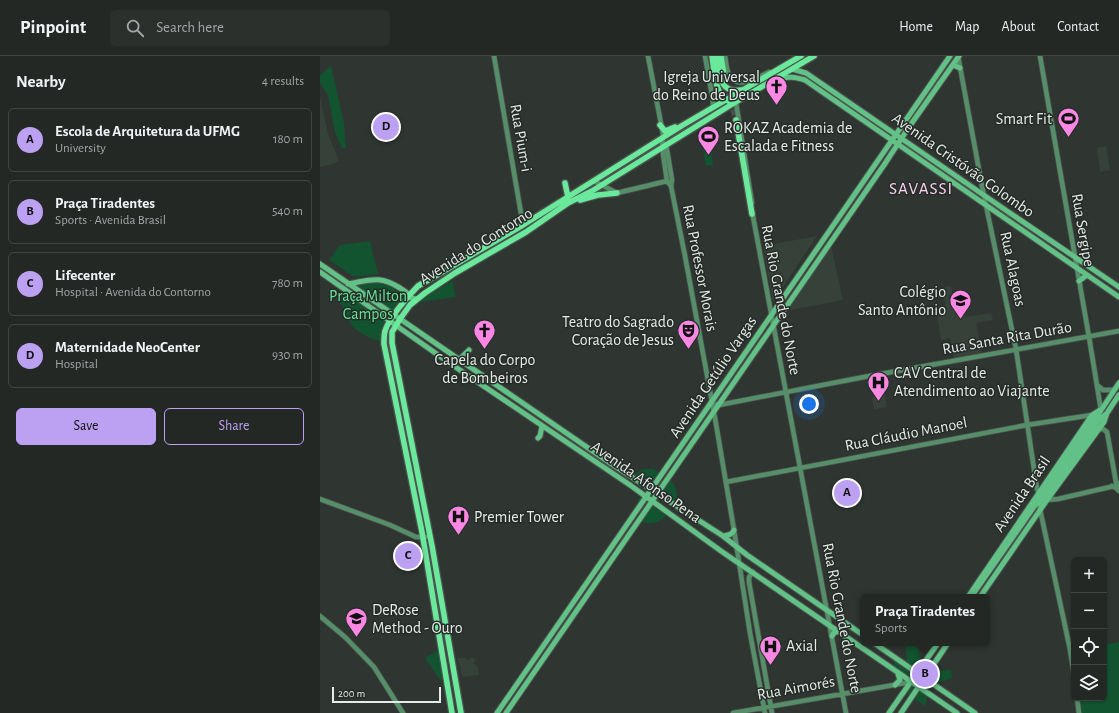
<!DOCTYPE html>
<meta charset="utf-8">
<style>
:root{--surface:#232825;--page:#2b302d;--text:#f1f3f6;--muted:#a3a6a7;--line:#404442;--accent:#bca0f2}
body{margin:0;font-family:"Alegreya Sans",sans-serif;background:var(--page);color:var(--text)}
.controls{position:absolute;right:12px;bottom:12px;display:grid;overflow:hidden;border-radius:6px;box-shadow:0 1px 3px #0004}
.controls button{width:36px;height:36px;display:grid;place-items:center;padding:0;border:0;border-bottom:1px solid var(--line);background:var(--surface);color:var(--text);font:20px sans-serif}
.scale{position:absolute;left:12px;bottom:10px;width:109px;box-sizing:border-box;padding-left:4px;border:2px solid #e6ebe8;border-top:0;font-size:11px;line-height:14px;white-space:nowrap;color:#e6ebe8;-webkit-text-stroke:3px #252c27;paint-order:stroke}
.you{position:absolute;left:489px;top:348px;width:14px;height:14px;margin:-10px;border:3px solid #fff;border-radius:50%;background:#1a73e8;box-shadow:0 0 0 6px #1a73e833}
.badge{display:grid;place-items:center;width:26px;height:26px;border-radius:50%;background:var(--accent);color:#111;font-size:13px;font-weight:700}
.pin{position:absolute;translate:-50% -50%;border:2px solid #fff;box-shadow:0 1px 4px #0006}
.popup{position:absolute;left:540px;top:538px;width:130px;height:52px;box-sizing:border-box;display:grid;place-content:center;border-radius:6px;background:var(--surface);filter:drop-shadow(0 1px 3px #0005);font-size:13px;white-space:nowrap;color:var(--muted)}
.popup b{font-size:15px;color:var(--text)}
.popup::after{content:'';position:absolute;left:50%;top:100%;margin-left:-8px;border:8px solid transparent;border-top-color:var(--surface)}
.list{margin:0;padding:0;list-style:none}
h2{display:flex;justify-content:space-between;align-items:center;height:52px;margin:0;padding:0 16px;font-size:17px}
h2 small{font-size:13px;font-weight:400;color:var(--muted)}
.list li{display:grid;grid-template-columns:26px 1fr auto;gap:12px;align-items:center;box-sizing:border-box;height:64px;margin:0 8px 8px;padding:0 8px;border:1px solid var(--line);border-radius:6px}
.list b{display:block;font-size:15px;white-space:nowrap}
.list p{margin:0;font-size:13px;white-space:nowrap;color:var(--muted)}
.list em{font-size:13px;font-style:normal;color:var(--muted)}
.actions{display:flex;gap:8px;padding:12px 16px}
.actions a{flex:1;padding:9px 0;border:1px solid var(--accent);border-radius:6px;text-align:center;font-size:14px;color:var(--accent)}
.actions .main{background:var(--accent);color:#111}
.icon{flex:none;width:22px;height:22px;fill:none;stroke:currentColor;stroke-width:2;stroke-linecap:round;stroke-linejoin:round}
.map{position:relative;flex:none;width:799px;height:657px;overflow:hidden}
header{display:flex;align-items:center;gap:24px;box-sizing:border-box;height:56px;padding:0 20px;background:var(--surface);border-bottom:1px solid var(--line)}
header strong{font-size:19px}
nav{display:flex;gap:22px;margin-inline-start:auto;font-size:14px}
.search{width:280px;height:36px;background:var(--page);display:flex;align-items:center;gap:10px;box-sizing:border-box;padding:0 14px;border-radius:6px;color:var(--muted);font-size:15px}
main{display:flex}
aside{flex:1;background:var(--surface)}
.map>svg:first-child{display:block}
.built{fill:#354139}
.green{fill:#125330}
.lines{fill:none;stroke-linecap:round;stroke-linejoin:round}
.primary-tunnel{stroke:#4a514c;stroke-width:5.5;stroke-dasharray:5.5 3;stroke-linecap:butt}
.tertiary-casing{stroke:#4c534e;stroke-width:6}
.secondary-casing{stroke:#4c534e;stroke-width:7}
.primary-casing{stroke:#4c534e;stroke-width:8}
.tertiary{stroke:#558e69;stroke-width:4.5}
.secondary{stroke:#62c186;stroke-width:5}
.primary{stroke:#6ae89c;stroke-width:5.5}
.labels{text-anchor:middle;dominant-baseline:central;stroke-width:3;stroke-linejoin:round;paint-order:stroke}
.poi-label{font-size:16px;fill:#e6ebe8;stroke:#252c27;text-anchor:start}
.street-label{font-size:16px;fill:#e6ebe8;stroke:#252c27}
.park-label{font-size:16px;fill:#67e398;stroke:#252c27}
.neighbourhood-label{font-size:17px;letter-spacing:1px;fill:#fcd3f2;stroke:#252c27}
</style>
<header>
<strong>Pinpoint</strong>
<div class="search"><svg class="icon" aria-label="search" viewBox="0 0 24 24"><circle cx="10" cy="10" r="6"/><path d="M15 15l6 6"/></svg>Search here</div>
<nav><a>Home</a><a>Map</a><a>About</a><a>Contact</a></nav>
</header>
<main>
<aside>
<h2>Nearby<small>4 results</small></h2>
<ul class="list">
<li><span class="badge">A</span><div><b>Escola de Arquitetura da UFMG</b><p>University</p></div><em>180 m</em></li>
<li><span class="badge">B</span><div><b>Praça Tiradentes</b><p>Sports · Avenida Brasil</p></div><em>540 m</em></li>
<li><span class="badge">C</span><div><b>Lifecenter</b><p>Hospital · Avenida do Contorno</p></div><em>780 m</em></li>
<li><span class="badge">D</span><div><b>Maternidade NeoCenter</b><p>Hospital</p></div><em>930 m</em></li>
</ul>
<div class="actions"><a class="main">Save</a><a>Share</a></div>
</aside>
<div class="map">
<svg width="799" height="657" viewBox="0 0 799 657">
<rect width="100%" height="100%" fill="#2f3631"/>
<path class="built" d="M0,41L8,78L19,105L13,108L0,111Z
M786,90L790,114L780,116L777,92Z
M497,180L453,246L443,190Z
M511,190L523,244L466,255Z
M631,230L636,256L644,254L646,261L671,257L673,264L656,267L662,298L634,303L630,282L621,284L617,259L627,257L622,232Z
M565,338L567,351L554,354L552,341Z
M152,601L156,604L153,607L158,611L159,619L143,621L137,602H145L148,604Z"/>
<path class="green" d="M11,10L24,67L26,92H22L15,76L8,39L0,27V19Z
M391,92L393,109L386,110L383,93Z
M50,185L58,218L34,221L9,204L20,189Z
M54,224L68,228L83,240L65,266L63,286C51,283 36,277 29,265C23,256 27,252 17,245L19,237L22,234L14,228L39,227Z
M133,225L135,241L100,246L108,239Z
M323,413H333L339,416L337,420L344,424L346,421C356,427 359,437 356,448L341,442L334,451L346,459C339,468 327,470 318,463L326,450L317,444L326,433L313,419Z
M799,586V657H759L757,642H784V589Z
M589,587C604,587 596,609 608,614C614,616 625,614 631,614L632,622C623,625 612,627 608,637C606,642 607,646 605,650L585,636L591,626L570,612L577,603L587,609L586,591Z
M118,594L123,623L121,625L105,602Z"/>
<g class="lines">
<path class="primary-tunnel" d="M406,29L416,64"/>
<defs>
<path id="tertiary" d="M174,0L203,169
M328,0L343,78L342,91L347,125L351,130L365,200L395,362L414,474L430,577L445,657
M385,0L393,45V52
M405,0C406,5 406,11 408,16C414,36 437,22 449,16
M638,0L662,130L696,293L717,433L720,438
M720,0L769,281L781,354
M416,47L432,147
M346,88L352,124L351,130
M274,125L297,137L347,125
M432,155L526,657
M777,329L783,334H792L795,333
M397,348L399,349L544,321L799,275
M779,373H783L787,376L796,426L799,429
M406,426L707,369L772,359
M792,430L796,432L799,435
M0,443L70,469L96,481H106
M718,444L750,593L754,619
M725,444L738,443L799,429
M433,516L429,521V526L452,657
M0,560L25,581L54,611L83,657
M757,642L759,657
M413,657L591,626"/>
<path id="secondary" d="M633,9L640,12
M472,13L486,17L684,153L799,231
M458,23C468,20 475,21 485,24L799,241
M0,208L290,407L403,480L427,499L543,579
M0,216L131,308L310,429L401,495L637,657
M759,225L767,219
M28,228C51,224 59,219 80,232C85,235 89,237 91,242L96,243
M139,304L149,294
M218,382L220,380L222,370
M720,448L779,364L786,358
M403,480C408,479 412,479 414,474
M648,541L772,359L780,354
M651,541L776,362L799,327
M660,541L727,444L784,366L787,357L799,339
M512,580L514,577L518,575
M554,587L655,657
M575,629L580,624L578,618
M177,657L630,0
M186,657L564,109L589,71L639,0
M569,657L618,587
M581,657L628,587"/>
<path id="primary" d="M392,0C394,13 395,40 408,45
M397,0C400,17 398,38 422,34
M401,1L405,25
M416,64L432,158
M340,69L345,75L355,71
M245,127L248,141
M260,144L278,139L297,137
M132,657L102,476L64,288C64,284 64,279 65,275C69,262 88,240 98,230L203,169L363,69L481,0
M141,657L112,490L72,287V276L80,263L90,249L105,237L135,217L206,176L248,147L272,135L409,50L494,0"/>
</defs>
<use href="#tertiary" class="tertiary-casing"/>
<use href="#secondary" class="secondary-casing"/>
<use href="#primary" class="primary-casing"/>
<use href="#tertiary" class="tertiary"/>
<use href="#secondary" class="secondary"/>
<use href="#primary" class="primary"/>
</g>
<defs>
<symbol id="church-pin" viewBox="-11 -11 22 30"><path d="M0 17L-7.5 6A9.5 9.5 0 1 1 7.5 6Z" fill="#fb87e5" stroke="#252c27"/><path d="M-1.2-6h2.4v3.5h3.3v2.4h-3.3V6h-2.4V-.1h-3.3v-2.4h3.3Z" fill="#111"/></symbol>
<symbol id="stadium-pin" viewBox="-11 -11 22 30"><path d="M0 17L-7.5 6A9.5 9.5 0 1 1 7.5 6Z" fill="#fb87e5" stroke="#252c27"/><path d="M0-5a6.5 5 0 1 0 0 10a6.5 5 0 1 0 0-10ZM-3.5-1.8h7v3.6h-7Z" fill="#111"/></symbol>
<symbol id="school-pin" viewBox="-11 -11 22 30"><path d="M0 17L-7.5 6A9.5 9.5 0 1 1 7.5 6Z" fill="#fb87e5" stroke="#252c27"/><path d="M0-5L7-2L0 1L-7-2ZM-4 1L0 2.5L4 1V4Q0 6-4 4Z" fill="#111"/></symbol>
<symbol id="theatre-pin" viewBox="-11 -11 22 30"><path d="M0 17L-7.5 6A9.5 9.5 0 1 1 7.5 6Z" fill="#fb87e5" stroke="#252c27"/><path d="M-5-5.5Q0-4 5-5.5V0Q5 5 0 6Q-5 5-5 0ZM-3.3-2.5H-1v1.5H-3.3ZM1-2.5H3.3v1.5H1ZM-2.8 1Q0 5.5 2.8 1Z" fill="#111"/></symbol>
<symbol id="hospital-pin" viewBox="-11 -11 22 30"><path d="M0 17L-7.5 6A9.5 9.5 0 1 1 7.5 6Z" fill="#fb87e5" stroke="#252c27"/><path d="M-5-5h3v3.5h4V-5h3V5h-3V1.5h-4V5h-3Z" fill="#111"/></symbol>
<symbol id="university-pin" viewBox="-11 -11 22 30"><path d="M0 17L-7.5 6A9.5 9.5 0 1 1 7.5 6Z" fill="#fb87e5" stroke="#252c27"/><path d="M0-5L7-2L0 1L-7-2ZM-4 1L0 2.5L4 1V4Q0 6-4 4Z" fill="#111"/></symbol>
</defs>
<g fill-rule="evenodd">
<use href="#church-pin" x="444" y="18" width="25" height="34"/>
<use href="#stadium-pin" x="736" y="50" width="25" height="34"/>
<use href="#stadium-pin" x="376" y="68" width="25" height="34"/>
<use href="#school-pin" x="628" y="232" width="25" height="34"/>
<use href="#church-pin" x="152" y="262" width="25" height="34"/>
<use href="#theatre-pin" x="356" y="262" width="25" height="34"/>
<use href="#hospital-pin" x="546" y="314" width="25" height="34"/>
<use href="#hospital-pin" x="126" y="448" width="25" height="34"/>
<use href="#university-pin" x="24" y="550" width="25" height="34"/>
<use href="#hospital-pin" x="438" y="578" width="25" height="34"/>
</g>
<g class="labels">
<g class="poi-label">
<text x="440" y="21" text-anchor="end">Igreja Universal<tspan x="440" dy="18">do Reino de Deus</tspan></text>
<text x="732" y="63" text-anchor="end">Smart Fit</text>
<text x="404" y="72">ROKAZ Academia de<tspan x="404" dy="18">Escalada e Fitness</tspan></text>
<text x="626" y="236" text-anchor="end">Colégio<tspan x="626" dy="18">Santo Antônio</tspan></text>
<text x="354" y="266" text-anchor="end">Teatro do Sagrado<tspan x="354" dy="18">Coração de Jesus</tspan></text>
<text x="165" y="304" text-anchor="middle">Capela do Corpo<tspan x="165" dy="18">de Bombeiros</tspan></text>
<text x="574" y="317">CAV Central de<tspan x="574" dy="18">Atendimento ao Viajante</tspan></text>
<text x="154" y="461">Premier Tower</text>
<text x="52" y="554">DeRose<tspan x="52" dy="18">Method - Ouro</tspan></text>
<text x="466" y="590">Axial</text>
</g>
<g class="street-label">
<text transform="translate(201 82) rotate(80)">Rua Pium-i</text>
<text transform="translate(643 109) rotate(35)">Avenida Cristóvão Colombo</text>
<text transform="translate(763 174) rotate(80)">Rua Sergipe</text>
<text transform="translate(156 190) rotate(-32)">Avenida do Contorno</text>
<text transform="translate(380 212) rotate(79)">Rua Professor Morais</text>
<text transform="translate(693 213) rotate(78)">Rua Alagoas</text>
<text transform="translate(461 244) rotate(79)">Rua Rio Grande do Norte</text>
<text transform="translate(687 282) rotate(-10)">Rua Santa Rita Durão</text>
<text transform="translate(393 321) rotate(-56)">Avenida Getúlio Vargas</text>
<text transform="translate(586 378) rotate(-11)">Rua Cláudio Manoel</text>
<text transform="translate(326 426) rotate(35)">Avenida Afonso Pena</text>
<text transform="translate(702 438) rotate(-56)">Avenida Brasil</text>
<text transform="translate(522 562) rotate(79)">Rua Rio Grande do Norte</text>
<text transform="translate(476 632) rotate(-10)">Rua Aimorés</text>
</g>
<g class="park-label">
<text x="48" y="240">Praça Milton<tspan x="48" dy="18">Campos</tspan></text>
</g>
<g class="neighbourhood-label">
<text x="601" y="132">SAVASSI</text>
</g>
</g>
</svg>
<div class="controls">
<button>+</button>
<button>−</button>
<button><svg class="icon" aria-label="locate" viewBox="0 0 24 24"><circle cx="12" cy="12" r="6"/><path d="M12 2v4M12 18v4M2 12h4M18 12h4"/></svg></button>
<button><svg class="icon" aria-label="layers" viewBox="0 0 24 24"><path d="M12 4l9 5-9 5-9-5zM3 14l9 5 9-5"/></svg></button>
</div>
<div class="scale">200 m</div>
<div class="you"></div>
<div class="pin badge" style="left:527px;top:437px">A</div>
<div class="pin badge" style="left:605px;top:618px">B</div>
<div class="popup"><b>Praça Tiradentes</b>Sports</div>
<div class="pin badge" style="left:88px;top:500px">C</div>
<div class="pin badge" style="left:66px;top:71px">D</div>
</div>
</main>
